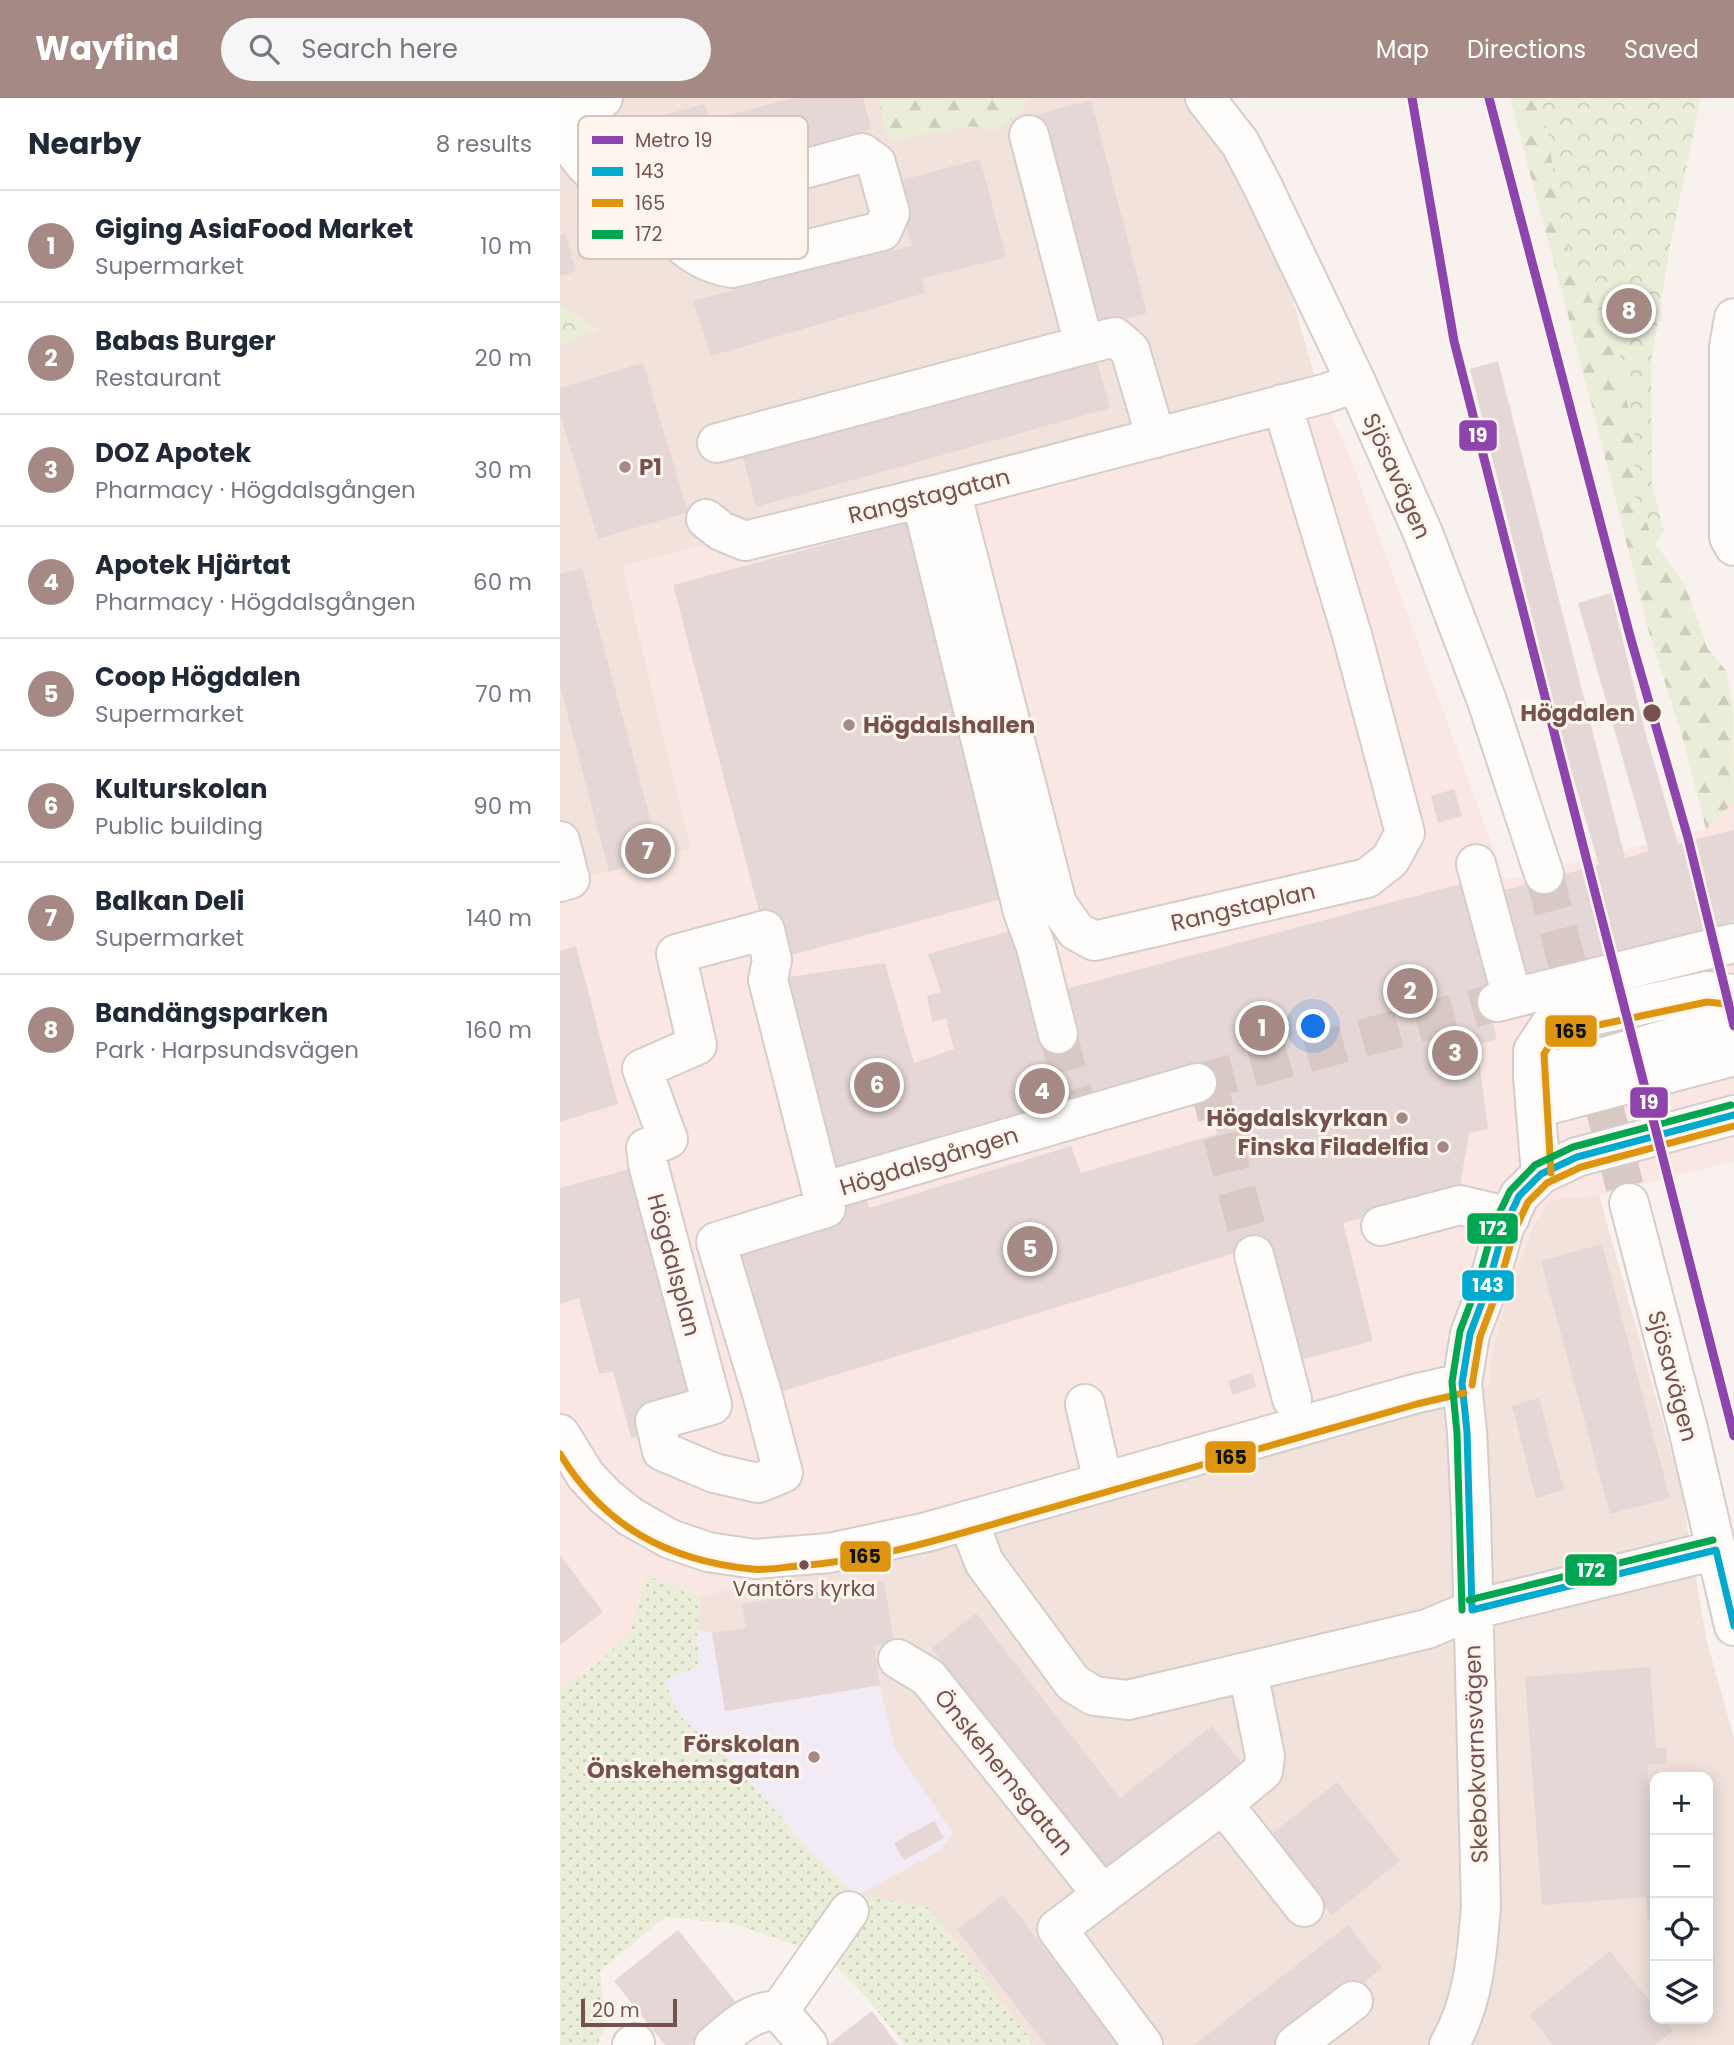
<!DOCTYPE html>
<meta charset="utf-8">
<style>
:root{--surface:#fff;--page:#f6f6f7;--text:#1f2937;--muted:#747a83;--line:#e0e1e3;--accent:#a48985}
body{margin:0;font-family:Poppins,sans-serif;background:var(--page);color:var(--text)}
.controls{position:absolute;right:21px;bottom:21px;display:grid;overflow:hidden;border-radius:14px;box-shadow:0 4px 18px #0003}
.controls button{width:63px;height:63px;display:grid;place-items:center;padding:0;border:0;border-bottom:2px solid var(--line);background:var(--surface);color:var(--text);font:35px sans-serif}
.scale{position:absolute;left:21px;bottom:18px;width:96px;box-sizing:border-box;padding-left:7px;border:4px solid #76514d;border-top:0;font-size:19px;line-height:24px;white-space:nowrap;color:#76514d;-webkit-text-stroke:5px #fff5ef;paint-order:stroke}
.you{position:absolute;left:754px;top:929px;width:24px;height:24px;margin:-18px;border:5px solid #fff;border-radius:50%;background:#1a73e8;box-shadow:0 0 0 10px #1a73e833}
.badge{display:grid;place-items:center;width:46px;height:46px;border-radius:50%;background:var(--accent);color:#fff;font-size:23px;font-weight:700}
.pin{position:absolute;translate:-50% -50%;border:4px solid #fff;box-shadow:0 2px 7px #0006}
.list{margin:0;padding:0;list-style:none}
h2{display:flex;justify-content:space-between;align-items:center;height:91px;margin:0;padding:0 28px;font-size:30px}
h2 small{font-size:23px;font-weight:400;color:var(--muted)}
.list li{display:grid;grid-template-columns:46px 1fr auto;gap:21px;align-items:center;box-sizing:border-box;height:112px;padding:0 28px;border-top:2px solid var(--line)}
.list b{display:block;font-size:26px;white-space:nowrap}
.list p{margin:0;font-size:23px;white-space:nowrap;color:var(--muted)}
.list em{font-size:23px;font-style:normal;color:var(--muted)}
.icon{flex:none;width:38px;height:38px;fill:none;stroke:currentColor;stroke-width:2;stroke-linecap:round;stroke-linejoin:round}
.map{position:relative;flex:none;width:1174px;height:1947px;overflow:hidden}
header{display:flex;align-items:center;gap:42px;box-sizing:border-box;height:98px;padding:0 35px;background:var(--accent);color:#fff}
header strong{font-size:33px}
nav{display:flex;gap:38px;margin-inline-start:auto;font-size:24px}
.search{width:490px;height:63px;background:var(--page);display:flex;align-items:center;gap:18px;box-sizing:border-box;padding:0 24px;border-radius:38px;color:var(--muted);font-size:26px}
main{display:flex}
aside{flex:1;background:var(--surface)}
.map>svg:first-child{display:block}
.residential{fill:#f1e2db;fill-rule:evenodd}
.commercial{fill:#fae7e4}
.education{fill:#f2eaf4}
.grass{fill:url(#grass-dots)}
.forest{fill:url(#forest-firs)}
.park{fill:url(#park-crowns)}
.building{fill:#e4d7d5}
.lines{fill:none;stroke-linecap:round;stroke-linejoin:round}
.minor-tunnel{stroke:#d8c9c5;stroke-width:38;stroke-dasharray:38 19;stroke-linecap:butt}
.minor-casing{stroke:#d6cdca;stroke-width:42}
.minor{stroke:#fefdfc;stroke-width:38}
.bus-1-casing{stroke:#fff5ef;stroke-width:12}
.bus-2-casing{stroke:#fff5ef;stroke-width:12}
.bus-3-casing{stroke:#fff5ef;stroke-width:12}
.bus-1{stroke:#00a9ce;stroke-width:7}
.bus-2{stroke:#dd950f;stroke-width:7}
.bus-3{stroke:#00a651;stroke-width:7}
.metro-1-casing{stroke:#fff5ef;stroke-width:14}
.metro-1{stroke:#8e44ad;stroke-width:9}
.poi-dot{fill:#a48985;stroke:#fff5ef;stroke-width:2.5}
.stop-dot{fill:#76514d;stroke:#fff5ef;stroke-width:2.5}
.labels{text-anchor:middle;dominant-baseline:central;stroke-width:6;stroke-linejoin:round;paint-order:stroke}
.bus-label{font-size:21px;fill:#76514d;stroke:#fff5ef}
.poi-label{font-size:23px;font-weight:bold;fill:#76514d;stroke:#fff5ef;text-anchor:end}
.street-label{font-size:23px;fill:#76514d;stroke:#fff5ef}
.stop-label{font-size:23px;font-weight:bold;fill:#76514d;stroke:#fff5ef;text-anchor:end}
.key{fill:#fff5ef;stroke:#d6c4be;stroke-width:2}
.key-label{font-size:19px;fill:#76514d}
.line-badge{stroke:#fff5ef;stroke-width:2.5}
.badge-label{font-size:19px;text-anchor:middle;font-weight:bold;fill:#fff}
.pale-badge-label{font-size:19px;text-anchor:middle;font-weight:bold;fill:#111}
</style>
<header>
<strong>Wayfind</strong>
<div class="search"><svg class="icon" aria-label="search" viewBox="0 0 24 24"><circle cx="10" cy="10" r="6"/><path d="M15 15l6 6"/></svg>Search here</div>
<nav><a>Map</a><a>Directions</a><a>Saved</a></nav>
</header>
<main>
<aside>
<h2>Nearby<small>8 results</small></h2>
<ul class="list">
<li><span class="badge">1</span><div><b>Giging AsiaFood Market</b><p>Supermarket</p></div><em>10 m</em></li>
<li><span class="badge">2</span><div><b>Babas Burger</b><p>Restaurant</p></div><em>20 m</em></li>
<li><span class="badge">3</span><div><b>DOZ Apotek</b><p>Pharmacy · Högdalsgången</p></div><em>30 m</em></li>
<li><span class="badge">4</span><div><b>Apotek Hjärtat</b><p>Pharmacy · Högdalsgången</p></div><em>60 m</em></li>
<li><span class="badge">5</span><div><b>Coop Högdalen</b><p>Supermarket</p></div><em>70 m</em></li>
<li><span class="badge">6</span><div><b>Kulturskolan</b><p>Public building</p></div><em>90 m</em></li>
<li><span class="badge">7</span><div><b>Balkan Deli</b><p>Supermarket</p></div><em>140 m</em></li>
<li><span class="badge">8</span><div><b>Bandängsparken</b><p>Park · Harpsundsvägen</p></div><em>160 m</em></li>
</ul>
</aside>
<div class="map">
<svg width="1174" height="1947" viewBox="0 0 1174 1947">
<defs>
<pattern id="grass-dots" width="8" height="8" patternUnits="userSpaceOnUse" patternTransform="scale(1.75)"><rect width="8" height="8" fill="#eaedd8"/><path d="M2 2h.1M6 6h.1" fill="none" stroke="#cccdbb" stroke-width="1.8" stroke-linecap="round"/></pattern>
<pattern id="forest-firs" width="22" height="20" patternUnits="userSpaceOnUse" patternTransform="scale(1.75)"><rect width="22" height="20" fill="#eaedd8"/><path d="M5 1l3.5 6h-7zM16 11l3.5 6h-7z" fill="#cccdbb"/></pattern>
<pattern id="park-crowns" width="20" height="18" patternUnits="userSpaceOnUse" patternTransform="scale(1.75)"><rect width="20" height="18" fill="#eaedd8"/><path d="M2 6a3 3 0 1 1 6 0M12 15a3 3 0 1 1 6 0" fill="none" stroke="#cccdbb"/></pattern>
</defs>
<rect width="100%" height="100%" fill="#f8f1ed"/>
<path class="residential" d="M0,0H629L672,58L722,165L757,286L63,468L131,751L49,774L0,784V246L38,232L0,207Z
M1039,1097L1120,1386L1147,1544L1174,1640V1947H475L368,1809L298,1797L178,1670L137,1531L140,1499L185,1487L360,1456L548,1398L930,1263L943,1212L971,1132L990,1102ZM1095,1679H1148V1921H1095Z"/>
<path class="commercial" d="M757,286L788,354L945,782L1146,731L1174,704V1063L1039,1097L990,1102L971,1132L943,1212L930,1263V1288L548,1398L360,1456L185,1487L140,1499L86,1477L70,1535L40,1563L0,1591V784L49,774L131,751L62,468Z"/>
<path class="education" d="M137,1531L152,1535L165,1612L320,1587L334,1648L393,1735L383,1751L298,1797L259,1763L178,1670L121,1619L104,1583L138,1568Z"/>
<path class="grass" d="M86,1477L140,1499L137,1531L139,1568L104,1583L121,1619L178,1670L259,1763L298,1797L368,1809L475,1947H345L306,1899L265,1857L175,1826L105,1819L40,1873L45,1930L37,1947H0V1592L40,1563L70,1535Z"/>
<path class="forest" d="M318,0H467L463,12L436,33L412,28L329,43Z
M950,0H979L990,44L995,92L1006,146L1021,187L1058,240L1063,285L1074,336L1075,398L1096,446L1125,487L1148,551L1166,573L1173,608L1174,704L1146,731L1122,638L1089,534L1032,308Z"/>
<path class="park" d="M979,0H1141L1111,142L1091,265L1092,387L1104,433L1096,446L1075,398L1074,336L1063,285L1058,240L1021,187L1006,146L995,92L990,44Z
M0,207L38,232L0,246Z"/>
<path class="building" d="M234,0H303L311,31L156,71L152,56L88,72L76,24L145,6L149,22Z
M531,2L587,215L532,229L476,17Z
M420,61L446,159L361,181L365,195L151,258L133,203L252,171L352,148L335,84Z
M5,135L16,173L0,178V137Z
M535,257L550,310L196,409L182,356Z
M938,263L1065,760L1089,753L1018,505L1051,495L1086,637L1118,746L1174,732V823L962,879L940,793L1039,767L1007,658L910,271Z
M83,265L128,414L38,441L0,316V290Z
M357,422L453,798L212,862L113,487Z
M22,470L101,760L49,774L0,588V476Z
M894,691L902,718L878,725L871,698Z
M908,784L935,885L923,889L937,941L917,947L928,1031L909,1035L899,1094L783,1125L813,1243L732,1264L678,1154L203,1299L156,1144L305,1098L309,1110L511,1048L521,1075L657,1036L638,967L259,1079L208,882L325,865L354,965L394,951L386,920L372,924L367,898L381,894L368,856L460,830L479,898Z
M16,848L58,1006L0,1024V853Z
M88,1066L152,1307L98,1334L71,1340L53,1273L39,1276L19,1200L0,1206V1090Z
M1042,1146L1110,1400L1050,1416L981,1163Z
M692,1275L696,1289L673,1297L668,1283Z
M979,1300L1004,1392L976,1400L952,1308Z
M0,1457L43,1514L0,1547Z
M324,1483L334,1545L314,1548L320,1587L165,1613L152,1535L186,1530L182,1506Z
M416,1515L560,1700L652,1628L683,1667L544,1775L372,1550Z
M1090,1569L1096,1650L1106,1649L1107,1665L1087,1667L1095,1770V1821L1088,1822L1086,1799L982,1807L965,1579Z
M777,1684L840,1763L772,1817L709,1738Z
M374,1723L384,1740L344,1762L334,1745Z
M443,1797L560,1947H486L397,1832Z
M788,1827L822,1870L722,1947H634Z
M118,1832L179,1908L130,1947H105L54,1883Z
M1050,1853L1095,1910V1921H1103L1113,1933L1095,1947H993L969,1917Z
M312,1913L338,1947H268Z"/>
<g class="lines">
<path class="minor-tunnel" d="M984,776L1069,1105
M498,936L519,1018
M647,982L694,1157
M637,985L937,904"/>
<defs>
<path id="minor" d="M645,0L680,45L702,87L796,284L863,435L927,603L984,776
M0,15C4,28 8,44 16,55C33,80 59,94 82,112C113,136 131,164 172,170L322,133L330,115L316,65L302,55L85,115
M5,29L43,0
M469,37L524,247L555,239L570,252L596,340
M1174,220L1169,249V439L1174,448
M157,345L524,247
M391,393L497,806L516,833L534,843L807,780L830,762L845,735L792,537L722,306
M361,400L463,814L476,849L498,936
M146,421L161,433L185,443L391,393L767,295L796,284
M0,743L10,781L0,784
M916,766L952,899
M205,832L212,862L208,882L266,1110L156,1144L203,1299L223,1375L198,1385L154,1375L102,1353L95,1323L152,1307L88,1066L86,1050L108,1041L82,971L137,947L116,856Z
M937,904L1174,845
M973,979L1174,922
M976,1010L1174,958
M981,1076L973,979V953L990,927L1147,893L1172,896L1174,899
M262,1094L637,985
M1069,1105L1128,1331L1174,1528
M821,1128L900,1107L950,1119
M694,1157L732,1301
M525,1306L543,1384
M0,1336L26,1378L46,1399L71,1419L110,1441L148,1454L195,1461L269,1455L367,1434L854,1296L902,1285
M408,1422L424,1464L513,1585L534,1598L568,1602L867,1531L912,1512L1156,1452
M338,1561L368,1579L542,1796
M663,1706L744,1809
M219,1913L289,1813
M72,1947L75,1945
M154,1947C174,1930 193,1911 219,1913L248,1947
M583,1947L497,1831L663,1706L703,1673L705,1658L688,1574
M735,1947L793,1903
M889,1947C914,1904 917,1856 921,1808L911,1416L907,1334L902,1285L910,1236L927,1191L944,1130L959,1098L981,1076L1017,1059L1174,1017"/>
</defs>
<use href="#minor" class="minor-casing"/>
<use href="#minor" class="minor"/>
<defs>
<path id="bus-1" d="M1156,1452L1174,1528
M912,1512L907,1334L902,1285L910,1236L927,1191L944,1130L959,1098L981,1076L1017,1059L1174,1017
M912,1512L1156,1452"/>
<path id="bus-2" d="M991,1075L984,956L996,936L1147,904L1166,906
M912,1287L920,1239L937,1194L954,1134L968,1104L987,1085L1021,1069L1174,1028
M0,1356C45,1429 107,1462 191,1471C206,1473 223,1469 238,1468C316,1462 391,1438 465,1417C596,1380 726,1343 857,1306L904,1295"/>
<path id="bus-3" d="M909,1502L1153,1442
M902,1512L897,1335L892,1284L900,1233L917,1188L934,1126L950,1093L975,1067L1013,1049L1171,1007"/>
</defs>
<use href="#bus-1" class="bus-1-casing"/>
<use href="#bus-2" class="bus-2-casing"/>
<use href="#bus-3" class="bus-3-casing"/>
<use href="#bus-1" class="bus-1"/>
<use href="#bus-2" class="bus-2"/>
<use href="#bus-3" class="bus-3"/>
<defs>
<path id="metro-1" d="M852,0L894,243L1174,1338
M929,0L1070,538L1128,740L1174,928"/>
</defs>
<use href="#metro-1" class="metro-1-casing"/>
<use href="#metro-1" class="metro-1"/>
</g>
<g class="poi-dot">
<circle cx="65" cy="369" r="7"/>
<circle cx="289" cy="627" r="7"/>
<circle cx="842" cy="1020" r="7"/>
<circle cx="883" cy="1049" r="7"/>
<circle cx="254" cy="1659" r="7"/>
</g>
<g class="stop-dot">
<circle cx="1092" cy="615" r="10"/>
<circle cx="244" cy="1467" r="6"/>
</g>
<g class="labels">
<g class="bus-label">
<text x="244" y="1490">Vantörs kyrka</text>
</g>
<g class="poi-label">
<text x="79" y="369" text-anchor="start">P1</text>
<text x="303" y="627" text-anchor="start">Högdalshallen</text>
<text x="828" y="1020">Högdalskyrkan</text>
<text x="869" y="1049">Finska Filadelfia</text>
<text x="240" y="1646">Förskolan<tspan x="240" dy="26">Önskehemsgatan</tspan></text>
</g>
<g class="street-label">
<text transform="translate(837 378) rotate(66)">Sjösavägen</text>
<text transform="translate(369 398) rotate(-14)">Rangstagatan</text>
<text transform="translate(683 809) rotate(-13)">Rangstaplan</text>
<text transform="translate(369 1063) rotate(-17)">Högdalsgången</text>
<text transform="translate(114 1167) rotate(75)">Högdalsplan</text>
<text transform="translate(1113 1278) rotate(75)">Sjösavägen</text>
<text transform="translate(916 1656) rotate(-92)">Skebokvarnsvägen</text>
<text transform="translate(444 1674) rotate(51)">Önskehemsgatan</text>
</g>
<g class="stop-label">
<text x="1075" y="615">Högdalen</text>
</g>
</g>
<rect x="18" y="18" width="230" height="143" rx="10" class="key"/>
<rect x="32" y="38" width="31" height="8" fill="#8e44ad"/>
<rect x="32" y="69" width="31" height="9" fill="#00a9ce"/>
<rect x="32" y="101" width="31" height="8" fill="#dd950f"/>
<rect x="32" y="132" width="31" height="9" fill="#00a651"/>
<g class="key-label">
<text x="75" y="49">Metro 19</text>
<text x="75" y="80">143</text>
<text x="75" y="112">165</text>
<text x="75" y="143">172</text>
</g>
<g class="line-badge">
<rect x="898" y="321" width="40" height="33" rx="7" fill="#8e44ad"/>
<rect x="984" y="916" width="54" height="34" rx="7" fill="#dd950f"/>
<rect x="1069" y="988" width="40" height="33" rx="7" fill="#8e44ad"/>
<rect x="906" y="1114" width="53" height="33" rx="7" fill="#00a651"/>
<rect x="901" y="1171" width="54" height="33" rx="7" fill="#00a9ce"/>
<rect x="644" y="1342" width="53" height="34" rx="7" fill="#dd950f"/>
<rect x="279" y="1442" width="53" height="33" rx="7" fill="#dd950f"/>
<rect x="1004" y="1455" width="54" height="34" rx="7" fill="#00a651"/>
</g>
<g class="badge-label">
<text x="918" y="344">19</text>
<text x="1089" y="1011">19</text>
<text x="933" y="1137">172</text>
<text x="928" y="1194">143</text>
<text x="1031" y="1479">172</text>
</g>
<g class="pale-badge-label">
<text x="1011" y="940">165</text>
<text x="671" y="1366">165</text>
<text x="305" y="1465">165</text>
</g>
</svg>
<div class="controls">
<button>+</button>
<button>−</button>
<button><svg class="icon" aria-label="locate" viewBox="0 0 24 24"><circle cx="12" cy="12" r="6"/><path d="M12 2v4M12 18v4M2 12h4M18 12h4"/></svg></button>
<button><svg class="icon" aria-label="layers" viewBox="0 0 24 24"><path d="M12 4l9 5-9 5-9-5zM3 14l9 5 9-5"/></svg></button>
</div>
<div class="scale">20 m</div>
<div class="you"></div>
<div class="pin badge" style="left:702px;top:930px">1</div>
<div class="pin badge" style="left:850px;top:893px">2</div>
<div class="pin badge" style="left:895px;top:955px">3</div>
<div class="pin badge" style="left:482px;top:993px">4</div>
<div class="pin badge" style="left:470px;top:1151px">5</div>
<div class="pin badge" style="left:317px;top:987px">6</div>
<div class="pin badge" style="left:88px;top:753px">7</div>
<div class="pin badge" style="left:1069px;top:213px">8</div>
</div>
</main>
